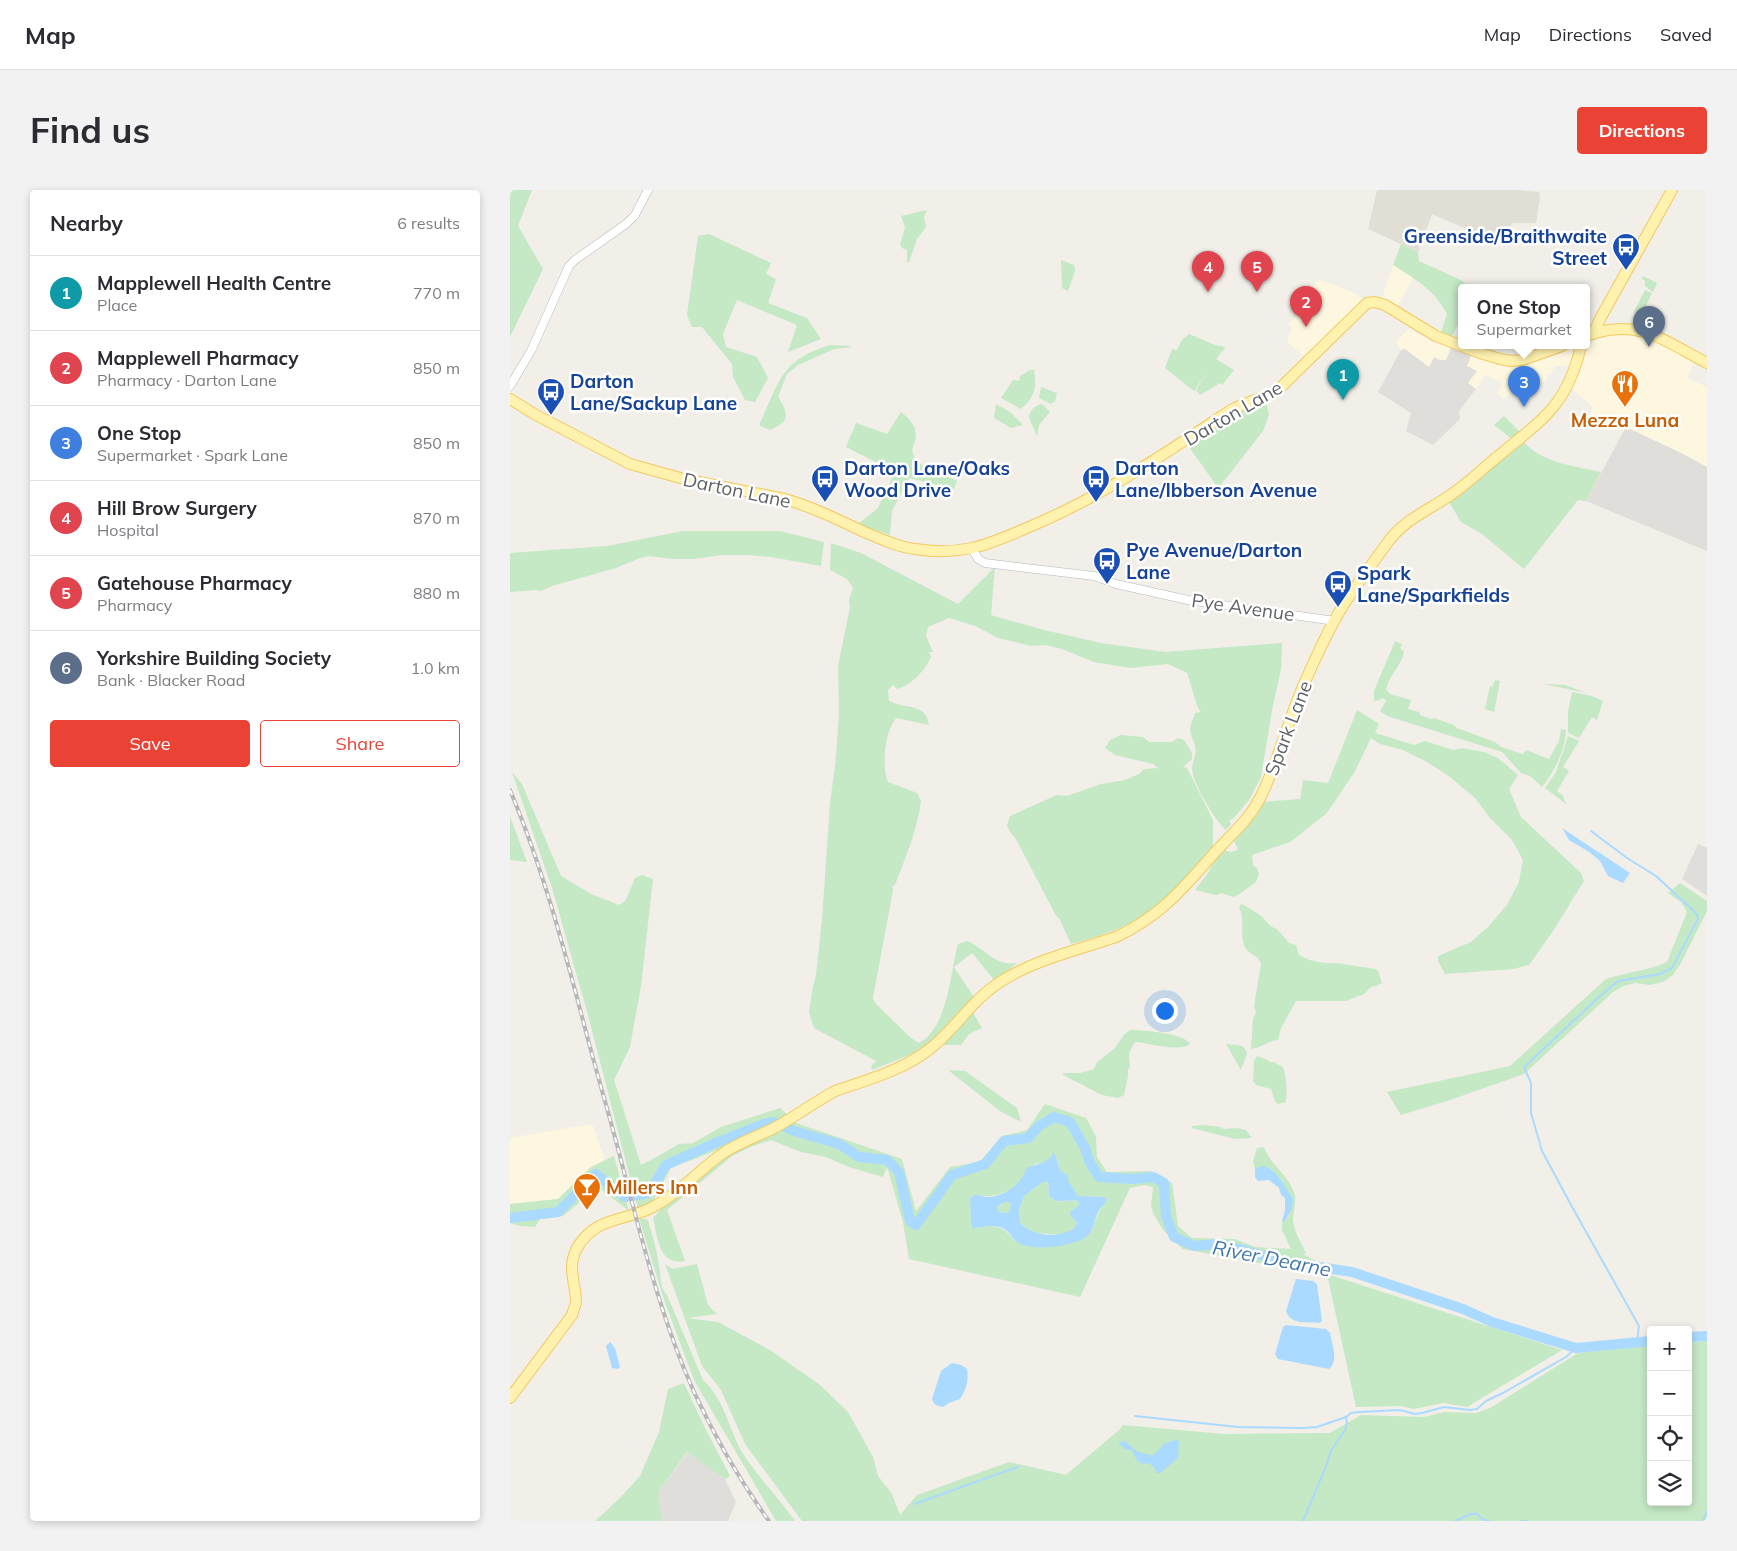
<!DOCTYPE html>
<meta charset="utf-8">
<style>
:root{--surface:#fff;--page:#f2f2f3;--text:#2b2b33;--muted:#7c7c81;--line:#e1e1e2;--accent:#ea4335}
body{margin:0;font-family:Mulish,sans-serif;background:var(--page);color:var(--text)}
.controls{position:absolute;right:15px;bottom:15px;display:grid;overflow:hidden;border-radius:5px;box-shadow:0 2px 8px #0003}
.controls button{width:45px;height:45px;display:grid;place-items:center;padding:0;border:0;border-bottom:1px solid var(--line);background:var(--surface);color:var(--text);font:25px sans-serif}
.you{position:absolute;left:654px;top:820px;width:18px;height:18px;margin:-12px;border:4px solid #fff;border-radius:50%;background:#1a73e8;box-shadow:0 0 0 8px #1a73e833}
.badge{display:grid;place-items:center;width:32px;height:32px;border-radius:50%;background:var(--accent);color:#fff;font-size:16px;font-weight:700}
.pin{position:absolute;translate:-50% -41px;filter:drop-shadow(0 1px 2px #0008)}
.pin::after{content:'';position:absolute;top:26px;width:18px;height:15px;background:inherit;clip-path:polygon(0 0,100% 0,50% 100%)}
.popup{position:absolute;left:948px;top:94px;width:132px;height:65px;box-sizing:border-box;display:grid;place-content:center;border-radius:5px;background:var(--surface);filter:drop-shadow(0 1px 4px #0005);font-size:16px;white-space:nowrap;color:var(--muted)}
.popup b{font-size:19px;color:var(--text)}
.popup::after{content:'';position:absolute;left:50%;top:100%;margin-left:-10px;border:10px solid transparent;border-top-color:var(--surface)}
.list{margin:0;padding:0;list-style:none}
h2{display:flex;justify-content:space-between;align-items:center;height:65px;margin:0;padding:0 20px;font-size:21px}
h2 small{font-size:16px;font-weight:400;color:var(--muted)}
.list li{display:grid;grid-template-columns:32px 1fr auto;gap:15px;align-items:center;box-sizing:border-box;height:75px;padding:0 20px;border-top:1px solid var(--line)}
.list b{display:block;font-size:19px;white-space:nowrap}
.list p{margin:0;font-size:16px;white-space:nowrap;color:var(--muted)}
.list em{font-size:16px;font-style:normal;color:var(--muted)}
.actions{display:flex;gap:10px;padding:15px 20px}
.actions a{flex:1;padding:11px 0;border:1px solid var(--accent);border-radius:5px;text-align:center;font-size:18px;color:var(--accent)}
.actions .main{background:var(--accent);color:#fff}
.icon{flex:none;width:28px;height:28px;fill:none;stroke:currentColor;stroke-width:2;stroke-linecap:round;stroke-linejoin:round}
.map{position:relative;flex:none;width:1197px;height:1331px;overflow:hidden;border-radius:5px}
header{display:flex;align-items:center;gap:30px;box-sizing:border-box;height:70px;padding:0 25px;background:var(--surface);border-bottom:1px solid var(--line)}
header strong{font-size:24px}
nav{display:flex;gap:28px;margin-inline-start:auto;font-size:18px}
.intro{display:flex;align-items:center;justify-content:space-between;box-sizing:border-box;height:120px;padding:0 30px}
h1{margin:0;font-size:35px}
.button{padding:12px 22px;border-radius:5px;background:var(--accent);color:#fff;font-size:18px;font-weight:700}
main{display:flex;gap:30px;padding:0 30px}
aside{flex:1;background:var(--surface);border-radius:5px;box-shadow:0 2px 8px #0003}
.map>svg:first-child{display:block}
.commercial{fill:#fef7e0}
.industrial{fill:#e0deda}
.education{fill:#e1ded6}
.green{fill:#c5e8c5;fill-rule:evenodd}
.water{fill:#aadaff;fill-rule:evenodd}
.lines{fill:none;stroke-linecap:round;stroke-linejoin:round}
.stream{stroke:#aadaff;stroke-width:2}
.river{stroke:#aadaff;stroke-width:10}
.minor-casing{stroke:#b5b8bc;stroke-width:9}
.major-casing{stroke:#f2c960;stroke-width:12}
.minor{stroke:#fff;stroke-width:8}
.major{stroke:#fff2af;stroke-width:10}
.rail-casing{stroke:#b6b7b8;stroke-width:4}
.rail{stroke:#fff;stroke-width:2;stroke-dasharray:5.5;stroke-linecap:butt}
.labels{text-anchor:middle;dominant-baseline:central;stroke-width:5;stroke-linejoin:round;paint-order:stroke}
.transit-label{font-size:19px;font-weight:bold;fill:#164399;stroke:#fff;text-anchor:start}
.street-label{font-size:19px;fill:#5f6368;stroke:#fff}
.food-label{font-size:19px;font-weight:bold;fill:#c56008;stroke:#fff}
.water-label{font-size:20px;font-style:italic;fill:#4174aa;stroke:#fff}
</style>
<header>
<strong>Map</strong>
<nav><a>Map</a><a>Directions</a><a>Saved</a></nav>
</header>
<div class="intro"><h1>Find us</h1><a class="button">Directions</a></div>
<main>
<aside>
<h2>Nearby<small>6 results</small></h2>
<ul class="list">
<li><span class="badge" style="background:#0f9aa8">1</span><div><b>Mapplewell Health Centre</b><p>Place</p></div><em>770 m</em></li>
<li><span class="badge" style="background:#e0444e">2</span><div><b>Mapplewell Pharmacy</b><p>Pharmacy · Darton Lane</p></div><em>850 m</em></li>
<li><span class="badge" style="background:#3f7fe0">3</span><div><b>One Stop</b><p>Supermarket · Spark Lane</p></div><em>850 m</em></li>
<li><span class="badge" style="background:#e0444e">4</span><div><b>Hill Brow Surgery</b><p>Hospital</p></div><em>870 m</em></li>
<li><span class="badge" style="background:#e0444e">5</span><div><b>Gatehouse Pharmacy</b><p>Pharmacy</p></div><em>880 m</em></li>
<li><span class="badge" style="background:#5c6f8a">6</span><div><b>Yorkshire Building Society</b><p>Bank · Blacker Road</p></div><em>1.0 km</em></li>
</ul>
<div class="actions"><a class="main">Save</a><a>Share</a></div>
</aside>
<div class="map">
<svg width="1197" height="1331" viewBox="0 0 1197 1331">
<rect width="100%" height="100%" fill="#f1efe8"/>
<path class="commercial" d="M883,75L903,87L888,116L880,111L872,108Z
M807,89L827,96L848,105L853,109L795,167L777,152L782,137L778,135L794,117Z
M898,139L925,153L942,156L936,170H930L919,177L895,160H891L886,153Z
M1114,143L1130,144L1185,171L1177,188L1197,197V277L1173,264L1116,237L1114,242L1080,224L1083,217L1062,199L1072,167L1080,154L1088,146Z
M1059,159H1064L1060,176H1045L1041,183L1038,184L1035,192H1023L1018,198L1007,196L994,209L987,203L993,192L975,185L966,199L958,193L962,179L957,176L962,163L1000,174H1017Z
M82,934L95,970L81,977L48,1009L0,1014V948Z"/>
<path class="industrial" d="M942,156L962,163L957,176L967,181L958,193L966,199L949,221L950,229L923,255L896,241L901,223L868,202L891,160L895,159L919,177L924,167L930,170H936Z
M1116,237L1173,264L1197,277V361L1076,311Z
M1188,654L1197,658V706L1172,689Z
M178,1262L215,1289L226,1312L218,1331H152L148,1303Z"/>
<path class="education" d="M867,0H1006L1029,2L1030,7L1026,33H1003L984,51L922,24L908,62L858,39Z"/>
<path class="green" d="M0,0H22L8,36L33,79L0,147Z
M417,20L414,27L416,37L407,49L399,72H397V60L392,58L390,54L395,37L391,26Z
M199,44L261,73L256,84L266,89L258,113L297,128L311,149L278,162L287,135L227,110L213,144L216,157L247,167L258,188L245,212L235,210L223,187L222,174L192,137H182L177,125L188,46Z
M891,54L908,62L909,71L951,90L961,98H952L951,138L947,136L942,147L931,142L937,124C925,100 905,89 883,75Z
M551,70L564,75L565,81L558,101L552,98Z
M1133,86L1147,93L1143,102L1135,96V91L1132,89Z
M1135,100L1142,103L1131,126L1124,122Z
M679,144L705,155L716,157L706,169L724,180L712,195L710,193L690,205L686,200L699,179L684,201L655,178L662,159L667,160L672,150Z
M320,155L339,156L342,157L324,159L288,175L277,184L268,207C279,224 280,232 260,240L250,236V233C270,190 271,170 320,155Z
M520,180H524C527,199 525,206 511,219L491,208L503,190L509,191L510,186Z
M531,197L547,203L545,211L541,214L529,208Z
M756,211L759,225L753,241L710,296L706,295L677,254L721,223Z
M486,214L500,222L513,235L501,238L484,228Z
M532,214L540,222L529,235L527,247L519,227C521,219 524,216 532,214Z
M391,222L399,229L405,238L406,248L402,260L406,272L447,291L444,299L399,288L382,321L380,345L348,334L368,318L385,282L336,257L346,233L377,244Z
M994,226L1011,243L1003,250L984,235Z
M1014,252C1030,272 1067,277 1091,282L1076,311L1068,310L1014,379L972,344L951,332L939,312Z
M173,341H270L314,352L311,376L261,367L238,365H211L185,369H163L139,366L130,368L106,378L42,396L31,401L26,400L0,402V363L97,356Z
M321,353L351,363L448,414L485,377L481,425L534,440L591,453L655,462L772,453L771,479L762,520L751,587L739,610L723,629L719,630L721,634L716,640C706,632 682,592 682,579C682,572 687,564 685,556C683,547 678,544 681,534C682,530 684,527 685,523L691,522L688,518L677,483L658,474L620,478L584,472L552,459L535,455L521,456L488,448L465,436L439,428L418,437L416,446L423,462H419L421,467C415,480 402,495 387,499L383,495L378,500L379,511C394,519 417,513 419,535L386,528C375,541 371,576 378,592L407,603L411,611C408,638 395,669 385,695L382,696L383,700L363,808L366,814L401,848L409,853C438,838 440,783 448,754L457,751C478,760 483,776 507,773L485,791L462,763L444,777L464,807L414,859L362,880L361,876L366,871L304,838L299,822L303,796L306,785L312,729L320,613L325,576L329,525L328,476L340,417L339,410L343,398L337,389L320,380Z
M885,451L892,454L890,458L894,462C891,476 880,484 876,499L880,504L901,510L898,519L909,522L910,525L921,529L924,528L944,535L947,538L985,552L991,557L1013,564L1016,560L1039,569L1049,551L1051,539L1056,540C1055,560 1045,581 1032,597L1020,586L1011,583L992,562L877,526L870,521L876,511L873,508L869,510L864,511V501Z
M985,490L990,491L984,522L975,519L980,496L982,497Z
M1033,494L1055,495L1077,503Z
M1062,502L1082,506L1093,511L1087,530L1082,527L1069,548L1058,543V522Z
M847,520L869,534L865,543L904,555L915,551L943,560L952,558L974,562L988,568L1008,585L999,599L1011,627L1071,683L1074,691L1043,741L1019,775L1003,779L935,784L928,771V766L961,752L978,737L997,715L1009,692L1013,670L1002,650L981,629L965,608L940,587L917,572L893,560L870,554L861,548L844,583L816,624L780,652L742,665L743,675L747,678L749,684L746,692L728,705L723,707L712,703L706,705L685,700C689,694 694,689 698,683C703,674 705,667 715,660L720,662L728,660L724,650L747,625L752,612L790,609L793,590L818,593Z
M611,545L633,547L639,552H662L668,548L674,550L682,563V569L673,577L677,578L703,630V656C686,673 672,694 655,711C633,732 589,747 561,754L550,730L545,724L506,649L500,642L497,635L500,626L547,605L557,606L591,594L615,590L629,584L634,579L648,578L643,574L605,565L595,558L600,550Z
M1058,546L1069,551L1053,577L1059,581L1047,601L1053,606L1056,614L1035,598L1046,582Z
M2,582L12,594L51,686L81,704L109,715L116,710L125,688L132,685L143,689L131,796L120,857L104,890L131,975L150,965L169,954L183,953L211,937L270,918L286,933L392,969L406,1021L440,977L470,972L492,946L517,940L535,914L576,928L586,947L587,967L597,982L641,981L662,993L668,1036L682,1048L725,1049L745,1057L781,1059L772,1040V1031H775L779,1026L783,1008C773,995 767,977 748,977L745,980L743,971L747,958L754,957C760,976 781,986 785,1006C786,1014 783,1022 783,1030C784,1041 791,1053 796,1063L793,1064L807,1072L809,1084L673,1059L653,1040L644,1025L641,1016L643,997L634,995L620,998L570,1107L399,1069L393,1032L377,977L373,987L339,977L316,967L291,962L261,950L243,956L222,966L157,1020L175,1071C148,1076 148,1047 143,1028L152,1018L174,1001L209,970L260,940L161,978L143,1011L128,1019L78,825L42,698ZM543,967H546L551,982L568,1006L594,1007L597,1010L589,1021L582,1041L506,1052C492,1034 484,1034 463,1039L461,1034L460,1008L465,1005C495,1010 508,995 525,974L536,972Z
M0,626L17,672L0,670Z
M1170,693L1197,711V721L1171,773L1163,785L1153,792L1140,795L1125,793L1114,796L1103,802L1014,884L940,910L891,925L877,902L1000,876L1096,789C1116,782 1138,781 1157,772L1177,722L1171,712L1158,703Z
M731,714C736,716 748,723 752,727C757,732 760,737 767,739L779,753L786,755L789,765C799,771 814,774 826,773L865,779L868,781L872,793L866,796L861,797L854,804L836,811H786L771,838L768,850C760,850 751,858 741,859L743,828L746,823L744,816L751,774C749,765 739,765 735,757C729,746 736,731 729,717Z
M463,823L472,838L459,844L451,855H433Z
M620,840C633,840 674,843 680,854C669,862 641,854 627,852L624,853L619,863L620,877L618,880V886L614,905L608,908L592,905L553,885V883H570L584,879L587,872L605,858L614,845Z
M716,854L733,856L737,863L731,880Z
M747,866L758,870L760,872H764L773,877C777,889 777,900 776,912L768,914L765,911L761,899L746,895L743,891L744,871Z
M438,880L455,881L507,918L511,932L490,921Z
M694,935L710,937L714,939L727,938L736,940L742,948L725,949L682,938V936Z
M104,966L119,1021L88,997L53,1026L30,1029L25,1037L10,1036L0,1033V1014L48,1009L81,977Z
M533,992H538C539,996 538,1001 539,1005C544,1015 559,1010 568,1011L569,1015L561,1026L567,1033L564,1039L555,1044H540L524,1043L510,1033L509,1020L514,1006Z
M494,1012L501,1013L500,1020L497,1023L489,1022L487,1018Z
M129,1028L138,1030C142,1045 147,1060 149,1076C151,1085 150,1098 157,1105L193,1190C216,1211 218,1239 233,1264C248,1287 269,1308 285,1331H266L184,1190L154,1110Z
M155,1074L162,1079L187,1074L198,1115L207,1124L177,1128L208,1132L260,1160L310,1195L338,1222L363,1267L368,1286L382,1304L390,1325L407,1305L499,1272L556,1285L609,1240L613,1235L714,1244L820,1243L851,1225L914,1227L934,1222L966,1223L980,1218L1068,1163L1141,1155V1312H1178V1152L1197,1151V1331H292L235,1254L211,1200L192,1176Z
M817,1084L1052,1160L957,1217L934,1213L903,1219L891,1216L846,1217Z
M174,1193L194,1236L220,1286L215,1289L177,1262L148,1303L152,1331H85L111,1307L130,1286L149,1242L158,1199Z"/>
<path class="water" d="M1052,638L1120,683L1113,693L1098,686L1090,671L1079,662L1059,650Z
M544,962L551,982L558,985V991L568,1006L594,1007L597,1010C595,1014 590,1018 588,1022C584,1030 585,1040 577,1046C564,1057 521,1062 507,1052C504,1050 502,1046 499,1043C489,1033 477,1036 463,1039L461,1034L460,1008L465,1005C469,1005 474,1007 478,1007C494,1006 512,994 516,979C526,973 539,974 544,962ZM533,992H538C539,997 538,1001 539,1005C544,1015 559,1009 568,1011L569,1015L560,1022L561,1026L567,1033L564,1039C545,1048 526,1047 510,1033L509,1020L514,1006ZM494,1012L501,1013L500,1020L497,1023L489,1022L487,1017Z
M754,976C769,982 774,996 783,1008C783,1018 780,1023 775,1031H772L775,1020V1008L771,1005L769,998L759,990L748,991L745,987V980L748,977Z
M786,1089L803,1091L807,1094L812,1131L809,1133C798,1132 780,1135 776,1121Z
M776,1135L816,1139L820,1143C822,1154 829,1171 819,1179L768,1169L765,1164L773,1137Z
M100,1152L105,1158L110,1177L108,1179L102,1178L96,1156Z
M442,1173L451,1175L457,1179C459,1190 456,1200 450,1209L439,1213L433,1217C427,1216 424,1215 422,1209L431,1181Z
M667,1249L669,1252L668,1268L650,1283H647L644,1277L638,1273L633,1274L627,1271L622,1260L615,1259L609,1254V1252L615,1251C623,1260 632,1265 644,1265L654,1254Z"/>
<g class="lines">
<path class="stream" d="M1081,641L1117,668L1146,686L1187,724L1188,729L1162,778L1150,784L1108,791L1089,807L1014,877L1021,893V923L1032,961L1061,1015L1129,1136L1127,1152
M625,1226L728,1237L792,1238L807,1237L836,1227L841,1223L850,1222L890,1220L905,1224L912,1223L934,1217L960,1220L967,1219L976,1211L993,1203L1056,1167L1066,1158
M404,1314L508,1277
M793,1331L816,1276L821,1261L835,1240L837,1233L836,1227
M945,1331L961,1324H967L972,1329L979,1331
M1012,1331H1017
M1193,1331L1197,1321"/>
<path class="river" d="M0,1028L48,1022L86,984L115,1007L139,1003L156,975L203,954L254,934L264,932L284,941L329,954L349,967L377,970L389,982L400,1031L406,1035L442,985L475,974L494,951L518,948L529,936L544,927L560,932L575,958L580,973L589,987L623,989L643,987L654,993L656,1026L664,1047L684,1056L711,1054L776,1072L842,1082L953,1119L982,1132L1066,1158L1141,1151
M1178,1147L1197,1146"/>
<defs>
<path id="minor" d="M0,196L21,161L59,76L65,70L116,34L125,25L138,0
M462,358L468,369L475,373L584,386L606,394L678,410L825,431"/>
<path id="major" d="M1083,144L1091,127L1162,0
M1076,146C1127,127 1153,150 1197,173
M0,209L26,225L120,274L174,289L275,309C302,317 327,329 352,341C369,348 387,357 405,359C424,362 443,362 462,358C481,354 500,345 519,337C591,307 656,263 721,220C736,212 752,209 767,201L857,113L865,112L875,115L926,146L970,163L990,169L1001,171L1012,170L1052,156
M0,1208L62,1125C63,1120 66,1115 66,1110C65,1091 57,1077 67,1058C84,1028 112,1031 139,1019C166,1006 185,984 209,966C226,953 247,947 266,937C286,926 305,912 325,901C357,890 394,880 421,858C446,838 462,810 490,792C524,770 567,760 606,747C654,724 674,697 708,659C723,643 740,628 750,608C770,569 779,525 798,485C808,463 818,440 831,419C845,396 862,374 878,352C894,330 917,321 939,306C956,295 971,280 987,267C1032,230 1057,216 1071,156"/>
</defs>
<use href="#minor" class="minor-casing"/>
<use href="#major" class="major-casing"/>
<use href="#minor" class="minor"/>
<use href="#major" class="major"/>
<defs>
<path id="rail" d="M0,600C35,683 57,770 80,857C91,898 103,938 113,978C133,1054 152,1131 184,1202C205,1247 230,1291 259,1331"/>
</defs>
<use href="#rail" class="rail-casing"/>
<use href="#rail" class="rail"/>
</g>
<defs>
<symbol id="bus-pin" viewBox="-11 -11 22 30"><path d="M0 17L-7.5 6A9.5 9.5 0 1 1 7.5 6Z" fill="#1a4fb4" stroke="#fff"/><path d="M-5-6H5V4H4V6H2V4H-2V6H-4V4H-5ZM-3.5-4V0h7V-4ZM-3.5 1.2v1.5H-2V1.2ZM2 1.2v1.5H3.5V1.2Z" fill="#fff"/></symbol>
<symbol id="restaurant-pin" viewBox="-11 -11 22 30"><path d="M0 17L-7.5 6A9.5 9.5 0 1 1 7.5 6Z" fill="#e8710a" stroke="#fff"/><path d="M-5-6h1v4h1v-4h1v4h1v-4h1v5L-1.5 .5V6h-2V.5L-5-1ZM5-6V6H3V1.5H1.5Q1.5-4 5-6Z" fill="#fff"/></symbol>
<symbol id="bar-pin" viewBox="-11 -11 22 30"><path d="M0 17L-7.5 6A9.5 9.5 0 1 1 7.5 6Z" fill="#e8710a" stroke="#fff"/><path d="M-6-5H6L.8 .8V4.5H3.5V6h-7V4.5H-.8V.8Z" fill="#fff"/></symbol>
</defs>
<g fill-rule="evenodd">
<use href="#bus-pin" x="1100" y="41" width="32" height="43"/>
<use href="#restaurant-pin" x="1099" y="178" width="32" height="43"/>
<use href="#bus-pin" x="25" y="186" width="32" height="43"/>
<use href="#bus-pin" x="299" y="273" width="32" height="43"/>
<use href="#bus-pin" x="570" y="273" width="32" height="43"/>
<use href="#bus-pin" x="581" y="355" width="32" height="43"/>
<use href="#bus-pin" x="812" y="378" width="32" height="43"/>
<use href="#bar-pin" x="61" y="981" width="32" height="43"/>
</g>
<g class="labels">
<g class="transit-label">
<text x="1097" y="46" text-anchor="end">Greenside/Braithwaite<tspan x="1097" dy="22">Street</tspan></text>
<text x="60" y="191">Darton<tspan x="60" dy="22">Lane/Sackup Lane</tspan></text>
<text x="334" y="278">Darton Lane/Oaks<tspan x="334" dy="22">Wood Drive</tspan></text>
<text x="605" y="278">Darton<tspan x="605" dy="22">Lane/Ibberson Avenue</tspan></text>
<text x="616" y="360">Pye Avenue/Darton<tspan x="616" dy="22">Lane</tspan></text>
<text x="847" y="383">Spark<tspan x="847" dy="22">Lane/Sparkfields</tspan></text>
</g>
<g class="street-label">
<text transform="translate(723 223) rotate(-30)">Darton Lane</text>
<text transform="translate(227 300) rotate(12)">Darton Lane</text>
<text transform="translate(733 417) rotate(8)">Pye Avenue</text>
<text transform="translate(778 538) rotate(-69)">Spark Lane</text>
</g>
<g class="food-label">
<text x="1115" y="230">Mezza Luna</text>
<text x="96" y="997" text-anchor="start">Millers Inn</text>
</g>
<g class="water-label">
<text transform="translate(762 1068) rotate(11)">River Dearne</text>
</g>
</g>
</svg>
<div class="controls">
<button>+</button>
<button>−</button>
<button><svg class="icon" aria-label="locate" viewBox="0 0 24 24"><circle cx="12" cy="12" r="6"/><path d="M12 2v4M12 18v4M2 12h4M18 12h4"/></svg></button>
<button><svg class="icon" aria-label="layers" viewBox="0 0 24 24"><path d="M12 4l9 5-9 5-9-5zM3 14l9 5 9-5"/></svg></button>
</div>
<div class="you"></div>
<div class="pin badge" style="left:833px;top:210px;background:#0f9aa8">1</div>
<div class="pin badge" style="left:796px;top:137px;background:#e0444e">2</div>
<div class="pin badge" style="left:1014px;top:217px;background:#3f7fe0">3</div>
<div class="popup"><b>One Stop</b>Supermarket</div>
<div class="pin badge" style="left:698px;top:102px;background:#e0444e">4</div>
<div class="pin badge" style="left:747px;top:102px;background:#e0444e">5</div>
<div class="pin badge" style="left:1139px;top:157px;background:#5c6f8a">6</div>
</div>
</main>
